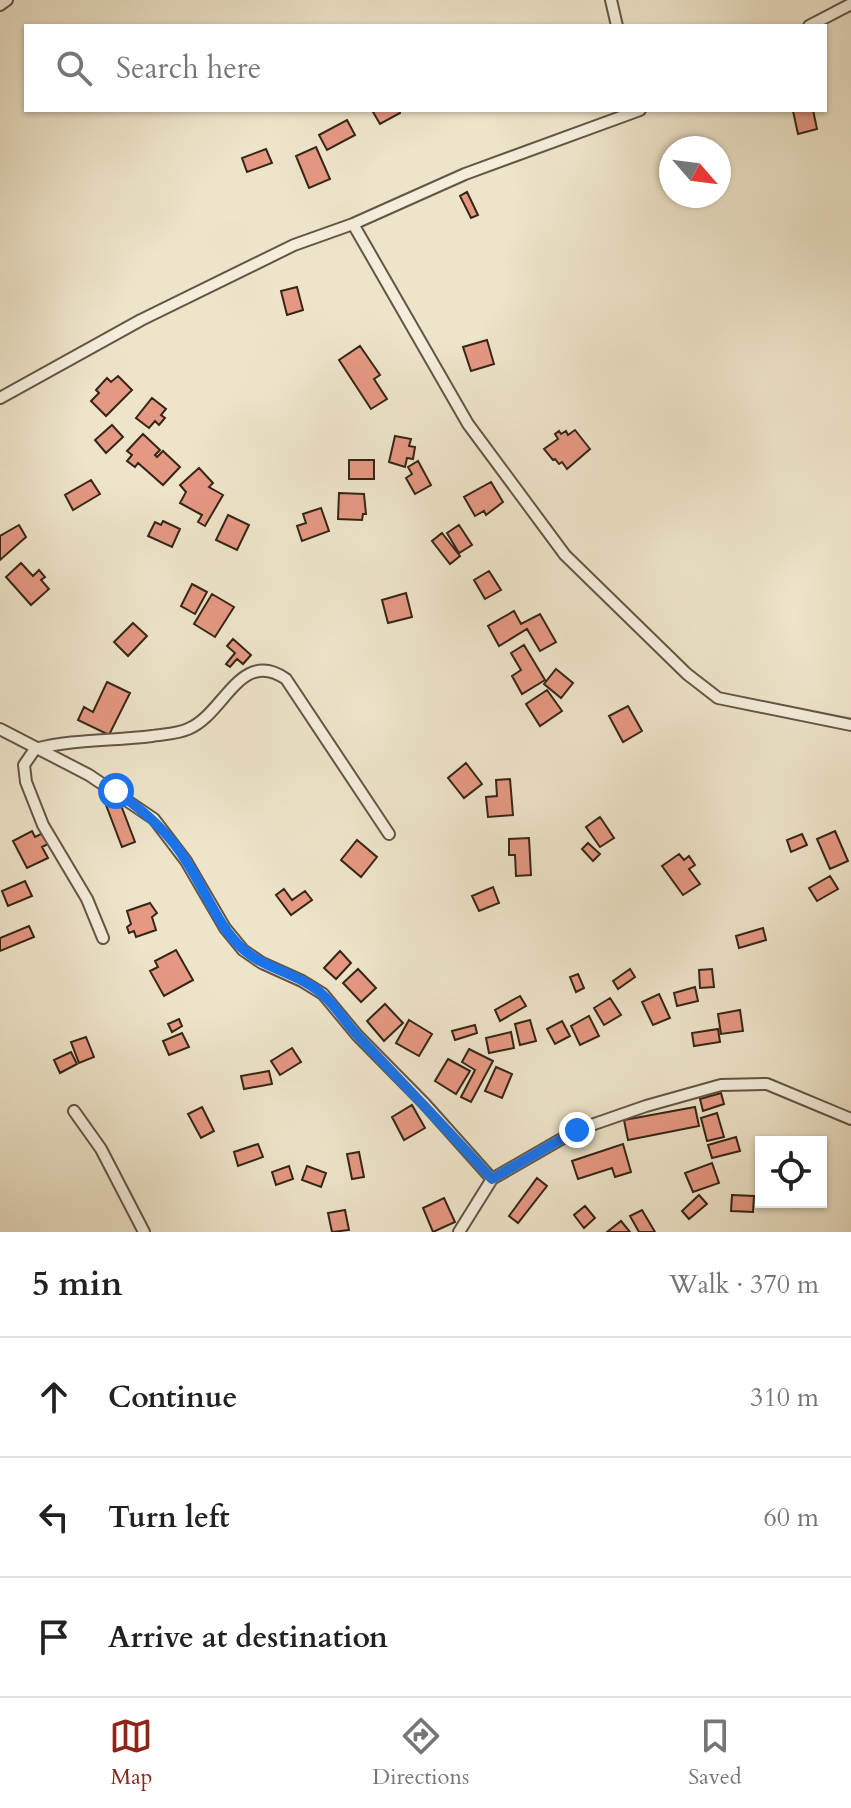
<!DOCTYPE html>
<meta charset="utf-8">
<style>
:root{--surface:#fff;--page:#f2f2f2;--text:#222;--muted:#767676;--line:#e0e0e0;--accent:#8f2418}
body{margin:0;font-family:Cardo,serif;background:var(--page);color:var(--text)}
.controls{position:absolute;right:24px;bottom:24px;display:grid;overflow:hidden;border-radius:0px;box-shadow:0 2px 6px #0004}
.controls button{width:72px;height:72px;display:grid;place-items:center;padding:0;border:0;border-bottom:2px solid var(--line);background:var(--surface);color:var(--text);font:40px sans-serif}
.compass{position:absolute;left:659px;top:136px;width:72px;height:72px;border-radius:50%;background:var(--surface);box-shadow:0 2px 6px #0004;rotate:118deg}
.stop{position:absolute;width:24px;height:24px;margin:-18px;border:6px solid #1a73e8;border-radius:50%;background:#fff}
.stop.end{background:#1a73e8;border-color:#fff;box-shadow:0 2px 8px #0008}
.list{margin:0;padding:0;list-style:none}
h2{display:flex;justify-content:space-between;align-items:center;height:104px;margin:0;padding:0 32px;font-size:34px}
h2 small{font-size:26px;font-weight:400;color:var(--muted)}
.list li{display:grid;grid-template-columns:52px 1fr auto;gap:24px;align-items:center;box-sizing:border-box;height:120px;padding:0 32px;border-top:2px solid var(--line)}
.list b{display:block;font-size:30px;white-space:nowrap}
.list em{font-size:26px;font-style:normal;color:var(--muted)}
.icon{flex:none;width:44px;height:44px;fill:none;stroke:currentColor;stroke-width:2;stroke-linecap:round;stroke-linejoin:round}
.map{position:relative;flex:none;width:851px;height:1232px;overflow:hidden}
.search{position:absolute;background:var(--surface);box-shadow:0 2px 6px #0004;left:24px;right:24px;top:24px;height:88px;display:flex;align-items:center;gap:20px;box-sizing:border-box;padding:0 28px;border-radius:0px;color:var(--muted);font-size:30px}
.sheet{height:464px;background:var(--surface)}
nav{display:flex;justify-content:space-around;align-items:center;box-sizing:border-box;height:112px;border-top:2px solid var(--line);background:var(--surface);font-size:22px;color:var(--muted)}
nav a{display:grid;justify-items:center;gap:4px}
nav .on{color:var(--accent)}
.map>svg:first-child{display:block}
.building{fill:#e59882;stroke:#362617;stroke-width:2}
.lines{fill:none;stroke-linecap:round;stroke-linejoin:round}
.street-casing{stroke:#645644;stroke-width:14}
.street{stroke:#f4eddc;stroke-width:10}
.route{stroke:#1a73e8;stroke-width:10}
</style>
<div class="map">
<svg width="851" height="1232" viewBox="0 0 851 1232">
<rect width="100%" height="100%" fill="#eee4c9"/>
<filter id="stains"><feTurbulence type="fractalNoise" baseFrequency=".0025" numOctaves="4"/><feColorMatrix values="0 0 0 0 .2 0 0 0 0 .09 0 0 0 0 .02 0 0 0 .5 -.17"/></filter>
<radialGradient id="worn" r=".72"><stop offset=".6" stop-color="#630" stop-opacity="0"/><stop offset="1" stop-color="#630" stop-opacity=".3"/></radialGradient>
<path class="building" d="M377,110H399L400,113L380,124L373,112Z
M813,110L817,129L798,134L793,111Z
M347,120L355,135L327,150L319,135Z
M316,147L330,179L309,188L296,156Z
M266,149L272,163L247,172L242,158Z
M467,192L478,215L471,218L460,196Z
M297,287L303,310L287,315L281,291Z
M487,340L494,364L471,371L463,347Z
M360,346L380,375L374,379L387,399L371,409L339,360Z
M118,376L132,390L106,416L91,401L99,393L96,390L107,378L111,382Z
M152,398L166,409L161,415L165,418L159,425L155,421L149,428L136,418Z
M112,425L123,437L106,453L95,440Z
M575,430L590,449L567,469L562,462L559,464L555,459L553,460L544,449L558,439L555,434L559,431L561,434L566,431L568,435Z
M143,434L160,450L155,455L157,457L163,451L180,467L163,485L138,463L135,467L127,461L132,455L127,451Z
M395,436L411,439L409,446L415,447L413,459L407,458L405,467L389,462Z
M349,460H374V479H349Z
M418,461L431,485L415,494L406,478L412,474L408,467Z
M199,468L213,483L209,487L223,495L205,526L198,522L202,515L180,503L186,492L180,485Z
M91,480L100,494L73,510L65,495Z
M491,482L503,502L486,515L484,511L475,516L464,497Z
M339,493L364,494L366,514H363L362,520L338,519Z
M321,508L329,531L302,541L297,526L306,523L303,514Z
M228,515L249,525L237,550L216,540Z
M163,521L180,529L172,547L148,536L155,522L161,525Z
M19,525L26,537L0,560V536Z
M459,525L472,545L459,553L447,533Z
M442,533L460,556L450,564L432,541Z
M21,563L33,576L39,570L45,577L41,580L49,589L31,605L6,577Z
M489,571L501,590L485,599L474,580Z
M192,584L207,592L195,614L181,606Z
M406,593L412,617L388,623L382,600Z
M212,594L234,607L215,637L194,624Z
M514,611L521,624L540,614L556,642L540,651L527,629L499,646L488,626Z
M133,623L147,636L128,656L114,642Z
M233,639L251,655L243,664L237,659L230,667L226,664L235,653L227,646Z
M524,645L545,680L522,694L512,676L521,670L511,653Z
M556,669L573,683L561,698L544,684Z
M107,682L130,693L109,735L78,720L84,707L93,712Z
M547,690L562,711L540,726L526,704Z
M628,706L642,731L623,742L609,716Z
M466,763L482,784L464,798L448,778Z
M510,779L513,815L488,817L486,797L497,796L496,780Z
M119,800L135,842L122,847L106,805Z
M600,817L614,838L600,847L586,827Z
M32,831L35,837L43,833L48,844L42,847L48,858L27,868L13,841Z
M835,831L848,861L830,869L817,839Z
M802,834L807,845L791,852L787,840Z
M529,838L531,875L516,876L515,855H509V839Z
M357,840L377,857L361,877L341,860Z
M588,843L600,854L593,861L582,849Z
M679,854L684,860L689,856L695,865L689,869L700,884L683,895L662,866Z
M830,876L838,889L817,901L809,888Z
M25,881L32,896L8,906L2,891Z
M493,887L499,903L479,911L472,896Z
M284,889L292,900L305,891L312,900L291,915L276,895Z
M150,903L157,913L152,917L156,930L136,937L134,931L129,933L127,927L131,924L127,911Z
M29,926L34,937L0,951V938Z
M763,928L766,940L739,948L736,936Z
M176,950L193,980L164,996L150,971L158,967L155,961Z
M340,951L351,963L336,979L324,968Z
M358,969L376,988L361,1002L343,983Z
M630,969L635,977L618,989L613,981Z
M712,969L714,987L700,988L699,970Z
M578,974L584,988L576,992L570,977Z
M695,987L698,1001L677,1006L674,993Z
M659,994L670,1018L653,1025L642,1002Z
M520,996L526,1006L500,1021L495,1010Z
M610,998L621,1015L604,1025L594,1008Z
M385,1004L403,1023L384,1041L367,1021Z
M740,1010L743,1031L721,1034L718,1014Z
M589,1016L599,1036L580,1045L571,1026Z
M179,1019L182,1026L172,1032L168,1024Z
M409,1020L432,1034L419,1056L396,1043Z
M530,1020L536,1041L520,1045L515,1024Z
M562,1021L570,1036L555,1044L547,1029Z
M475,1025L477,1033L455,1040L452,1031Z
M718,1029L720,1042L694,1046L692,1033Z
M511,1032L514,1048L489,1053L486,1038Z
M182,1033L189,1047L169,1055L163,1041Z
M86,1037L94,1057L79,1063L71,1042Z
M292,1048L301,1062L280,1075L271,1061Z
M469,1049L493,1061L471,1102L461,1097L475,1070L462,1062Z
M71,1052L77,1064L60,1073L54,1060Z
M448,1059L470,1071L456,1094L435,1081Z
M496,1067L512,1074L502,1098L485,1091Z
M269,1071L272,1084L244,1089L241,1076Z
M721,1093L724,1104L703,1111L700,1099Z
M412,1105L425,1128L404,1140L392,1117Z
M202,1107L214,1131L201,1138L188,1114Z
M695,1107L699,1126L628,1140L624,1120Z
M717,1113L724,1137L707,1141L701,1118Z
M736,1137L740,1151L712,1158L708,1145Z
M258,1144L263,1157L238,1166L234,1152Z
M623,1144L631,1172L615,1177L612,1168L578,1179L572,1161Z
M359,1152L364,1177L352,1179L347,1154Z
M712,1163L719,1183L693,1192L685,1173Z
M289,1166L293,1179L276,1185L272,1172Z
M307,1166L326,1173L321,1187L302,1180Z
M537,1178L547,1186L518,1223L509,1216Z
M699,1195L707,1204L689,1219L682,1211Z
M732,1195L754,1196L753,1212L731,1211Z
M444,1198L455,1222L433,1232L423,1208Z
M585,1206L595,1218L584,1228L574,1215Z
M345,1210L349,1230L332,1232L328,1213Z
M642,1210L655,1232H639L630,1216Z
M621,1221L630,1232H607Z"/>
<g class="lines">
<defs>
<path id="street" d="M611,0L617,26
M0,5L7,0
M809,26L851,4
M353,224L468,424L565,555L687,674L718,698L851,725
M0,398L141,320L294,245L353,224L465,174L640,110
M0,729L89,775L154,819L186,861L225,928L243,950L262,963L302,981L323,994L357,1035L425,1104L492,1179
M103,938L87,899L43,825L26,782L24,765L35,749C73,739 113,741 152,736C164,734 177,734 188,729C224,715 240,647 286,679L389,834
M74,1111L101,1149L144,1232
M459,1232L492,1179L577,1130L646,1106L721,1085L767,1084L851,1119"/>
</defs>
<use href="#street" class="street-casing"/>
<use href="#street" class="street"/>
</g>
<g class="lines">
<path class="route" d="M116,791C146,813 169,832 188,864C206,892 219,928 244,950C267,970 301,974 323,995C337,1007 346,1024 359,1037C403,1084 448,1130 492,1179L577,1130"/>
</g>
<rect width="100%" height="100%" filter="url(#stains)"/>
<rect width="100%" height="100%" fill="url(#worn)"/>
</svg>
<div class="controls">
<button><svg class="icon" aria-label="locate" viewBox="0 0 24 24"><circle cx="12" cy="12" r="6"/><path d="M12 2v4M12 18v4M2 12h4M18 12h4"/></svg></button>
</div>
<svg class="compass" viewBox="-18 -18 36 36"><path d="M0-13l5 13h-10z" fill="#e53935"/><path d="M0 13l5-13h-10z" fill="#767676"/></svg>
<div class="stop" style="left:116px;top:791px"></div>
<div class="stop end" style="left:577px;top:1130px"></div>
<div class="search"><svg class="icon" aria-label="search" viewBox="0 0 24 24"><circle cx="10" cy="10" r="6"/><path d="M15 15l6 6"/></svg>Search here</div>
</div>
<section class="sheet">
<h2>5 min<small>Walk · 370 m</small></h2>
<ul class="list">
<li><svg class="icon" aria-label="ahead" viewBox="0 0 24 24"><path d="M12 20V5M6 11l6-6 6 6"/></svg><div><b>Continue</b></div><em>310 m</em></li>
<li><svg class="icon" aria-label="left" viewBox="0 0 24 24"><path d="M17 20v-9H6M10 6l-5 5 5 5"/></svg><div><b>Turn left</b></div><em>60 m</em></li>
<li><svg class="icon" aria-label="arrive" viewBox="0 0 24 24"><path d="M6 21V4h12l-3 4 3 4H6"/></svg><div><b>Arrive at destination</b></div></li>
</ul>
</section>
<nav>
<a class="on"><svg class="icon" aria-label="map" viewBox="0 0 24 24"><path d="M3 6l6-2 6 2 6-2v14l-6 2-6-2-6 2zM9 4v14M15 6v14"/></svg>Map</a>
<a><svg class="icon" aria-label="directions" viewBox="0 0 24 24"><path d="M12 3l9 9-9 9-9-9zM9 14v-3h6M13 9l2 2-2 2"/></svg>Directions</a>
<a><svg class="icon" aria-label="saved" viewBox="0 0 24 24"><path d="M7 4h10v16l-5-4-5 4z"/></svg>Saved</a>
</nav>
